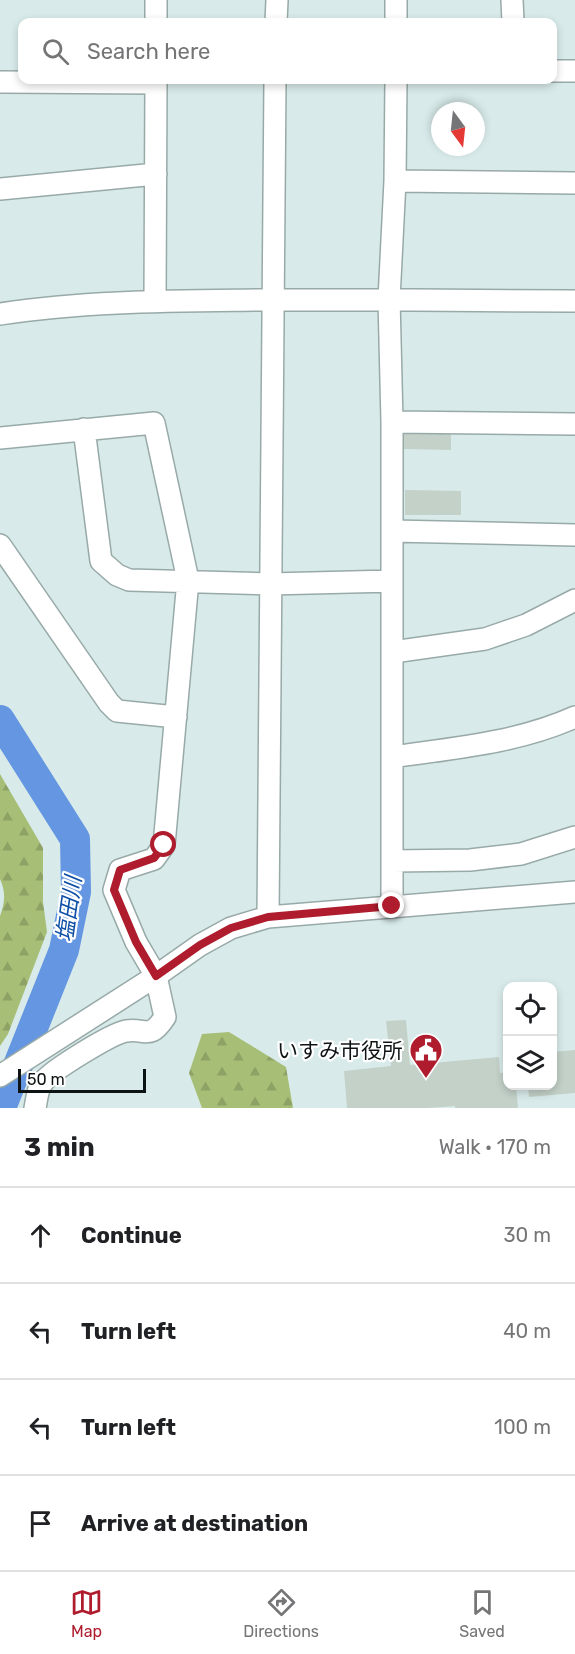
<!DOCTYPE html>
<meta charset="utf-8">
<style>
:root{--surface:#fff;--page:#f6f6f6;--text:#202124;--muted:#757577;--line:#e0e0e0;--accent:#af1c2d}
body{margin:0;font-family:Rubik,"Noto Sans JP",sans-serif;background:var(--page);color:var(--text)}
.controls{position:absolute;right:18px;bottom:18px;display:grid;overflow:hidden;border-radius:12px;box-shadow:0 3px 9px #0003}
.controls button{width:54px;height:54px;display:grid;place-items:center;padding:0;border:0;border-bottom:2px solid var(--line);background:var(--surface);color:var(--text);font:30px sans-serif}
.compass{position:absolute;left:431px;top:102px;width:54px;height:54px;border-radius:50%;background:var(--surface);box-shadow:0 3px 9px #0003;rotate:165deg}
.scale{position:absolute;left:18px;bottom:15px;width:128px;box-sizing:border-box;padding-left:6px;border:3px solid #0d1313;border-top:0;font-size:16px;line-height:21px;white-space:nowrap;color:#0d1313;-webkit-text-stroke:4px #fff;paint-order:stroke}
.stop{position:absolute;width:18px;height:18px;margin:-14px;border:4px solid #af1c2d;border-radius:50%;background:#fff}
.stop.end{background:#af1c2d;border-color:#fff;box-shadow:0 2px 6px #0008}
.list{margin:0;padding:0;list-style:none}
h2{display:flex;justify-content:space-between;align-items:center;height:78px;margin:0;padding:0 24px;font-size:26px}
h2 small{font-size:20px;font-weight:400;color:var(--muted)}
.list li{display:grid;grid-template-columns:39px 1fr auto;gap:18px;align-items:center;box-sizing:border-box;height:96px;padding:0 24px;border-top:2px solid var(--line)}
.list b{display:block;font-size:22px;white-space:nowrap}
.list em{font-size:20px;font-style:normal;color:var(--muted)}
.icon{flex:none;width:33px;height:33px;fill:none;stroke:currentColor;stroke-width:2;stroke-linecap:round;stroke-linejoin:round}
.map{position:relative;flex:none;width:575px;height:1108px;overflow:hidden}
.search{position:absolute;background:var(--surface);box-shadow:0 3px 9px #0003;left:18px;right:18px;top:18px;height:66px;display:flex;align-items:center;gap:15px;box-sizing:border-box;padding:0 21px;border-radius:12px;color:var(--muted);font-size:22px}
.sheet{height:462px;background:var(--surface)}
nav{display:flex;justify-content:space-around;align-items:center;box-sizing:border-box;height:84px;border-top:2px solid var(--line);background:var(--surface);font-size:16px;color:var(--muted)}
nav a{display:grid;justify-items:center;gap:3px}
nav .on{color:var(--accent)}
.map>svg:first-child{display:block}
.forest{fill:url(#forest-firs)}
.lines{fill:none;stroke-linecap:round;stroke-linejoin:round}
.river{stroke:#6496e1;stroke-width:30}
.building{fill:#c3d1c8}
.minor-casing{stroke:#98aaa8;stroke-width:24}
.minor{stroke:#fff;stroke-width:21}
.route{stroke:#af1c2d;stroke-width:8}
.labels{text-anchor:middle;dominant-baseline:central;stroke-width:4.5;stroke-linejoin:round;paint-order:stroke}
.poi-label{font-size:21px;fill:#0d1313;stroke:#fff;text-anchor:end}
.water-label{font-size:22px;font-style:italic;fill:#0e4fa7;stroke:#fff}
</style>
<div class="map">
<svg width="575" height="1108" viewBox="0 0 575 1108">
<defs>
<pattern id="forest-firs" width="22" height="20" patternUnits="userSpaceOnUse" patternTransform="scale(1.5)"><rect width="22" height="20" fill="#a7be76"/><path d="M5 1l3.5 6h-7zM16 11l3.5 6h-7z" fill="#8fa265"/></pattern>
</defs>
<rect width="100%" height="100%" fill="#d8ebea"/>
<path class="forest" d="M0,774L43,848V902L47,932L8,1034L0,1046V916C5,902 6,893 0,879Z
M229,1032L286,1067L293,1108H202L189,1073L202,1034Z"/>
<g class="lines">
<path class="river" d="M0,720L75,839L76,892L64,950L1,1108"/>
</g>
<path class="building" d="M404,431H451V450L404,449Z
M405,490L461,491V515H405Z
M406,1020L410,1065L499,1057L500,1073L508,1072V1086H516L518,1108H455V1106L428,1108H347L344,1071L391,1066L386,1021Z
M575,1050V1093L529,1097L528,1086H552V1052Z"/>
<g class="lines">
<defs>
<path id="minor" d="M512,0L513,22
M156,22V0
M276,22L277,0
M396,22V0
M552,71H575
M0,82L156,83
M395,181L575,183
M0,189L156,174
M155,301L156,80
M0,314C84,301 170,301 255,300C362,300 468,300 575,301
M392,422L575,424
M84,429L101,561L117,575L129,580L270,584L392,581
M0,438L154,423L188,580L164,845L154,859L120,870L114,890L136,942L156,976L165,1017C149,1041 147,1028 126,1031C111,1034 52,1070 43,1082C37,1089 37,1099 35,1108
M392,531L575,535
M0,545L109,703L117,711L176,717
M393,652L485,639L526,625L575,600
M392,757C454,748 517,743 575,717
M392,861L470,860L521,854L575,837
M392,906V422L389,299L395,181L396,80
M268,917L275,80
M0,1076L156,976L200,945L231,928L268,917L575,892"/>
</defs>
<use href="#minor" class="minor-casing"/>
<use href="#minor" class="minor"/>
</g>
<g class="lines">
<path class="route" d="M164,845L154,858L120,870L114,890L136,942L156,976L200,945L231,928L268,917L392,906"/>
</g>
<defs>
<symbol id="civic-pin" viewBox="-11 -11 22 30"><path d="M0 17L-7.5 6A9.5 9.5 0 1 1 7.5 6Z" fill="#af1c2d" stroke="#fff"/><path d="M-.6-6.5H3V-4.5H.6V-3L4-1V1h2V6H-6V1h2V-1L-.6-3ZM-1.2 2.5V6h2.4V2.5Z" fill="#fff"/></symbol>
</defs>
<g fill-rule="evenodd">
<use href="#civic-pin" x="407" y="1031" width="38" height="52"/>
</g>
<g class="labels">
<g class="poi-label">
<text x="403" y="1050">いすみ市役所</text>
</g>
<g class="water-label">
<text transform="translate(69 909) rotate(-82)">塩田川</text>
</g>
</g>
</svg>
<div class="controls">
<button><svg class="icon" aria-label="locate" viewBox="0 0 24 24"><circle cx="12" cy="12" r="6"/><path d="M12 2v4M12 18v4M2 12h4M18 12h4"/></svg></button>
<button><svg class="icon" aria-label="layers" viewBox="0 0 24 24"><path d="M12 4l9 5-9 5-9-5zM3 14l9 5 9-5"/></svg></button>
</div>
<svg class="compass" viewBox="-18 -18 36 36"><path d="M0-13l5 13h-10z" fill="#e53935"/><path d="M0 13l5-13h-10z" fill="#757577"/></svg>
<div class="scale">50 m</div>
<div class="stop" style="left:164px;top:845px"></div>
<div class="stop end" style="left:392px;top:906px"></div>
<div class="search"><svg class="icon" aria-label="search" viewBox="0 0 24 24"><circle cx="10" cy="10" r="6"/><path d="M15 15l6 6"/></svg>Search here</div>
</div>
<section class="sheet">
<h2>3 min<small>Walk · 170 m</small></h2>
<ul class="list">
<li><svg class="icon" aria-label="ahead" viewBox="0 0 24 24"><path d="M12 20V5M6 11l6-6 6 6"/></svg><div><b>Continue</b></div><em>30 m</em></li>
<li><svg class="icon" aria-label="left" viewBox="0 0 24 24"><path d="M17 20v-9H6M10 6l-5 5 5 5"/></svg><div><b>Turn left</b></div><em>40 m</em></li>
<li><svg class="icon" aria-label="left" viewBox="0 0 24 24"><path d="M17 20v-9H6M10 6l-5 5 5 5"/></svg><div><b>Turn left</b></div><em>100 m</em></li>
<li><svg class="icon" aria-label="arrive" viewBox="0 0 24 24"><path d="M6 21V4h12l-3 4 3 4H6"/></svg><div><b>Arrive at destination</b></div></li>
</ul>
</section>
<nav>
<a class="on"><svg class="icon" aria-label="map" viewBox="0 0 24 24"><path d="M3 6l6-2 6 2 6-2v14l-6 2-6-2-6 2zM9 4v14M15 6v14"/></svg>Map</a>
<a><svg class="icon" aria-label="directions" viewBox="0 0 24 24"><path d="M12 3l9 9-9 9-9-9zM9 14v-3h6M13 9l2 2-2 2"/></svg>Directions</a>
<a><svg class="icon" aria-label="saved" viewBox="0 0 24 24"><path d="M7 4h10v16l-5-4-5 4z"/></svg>Saved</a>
</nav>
